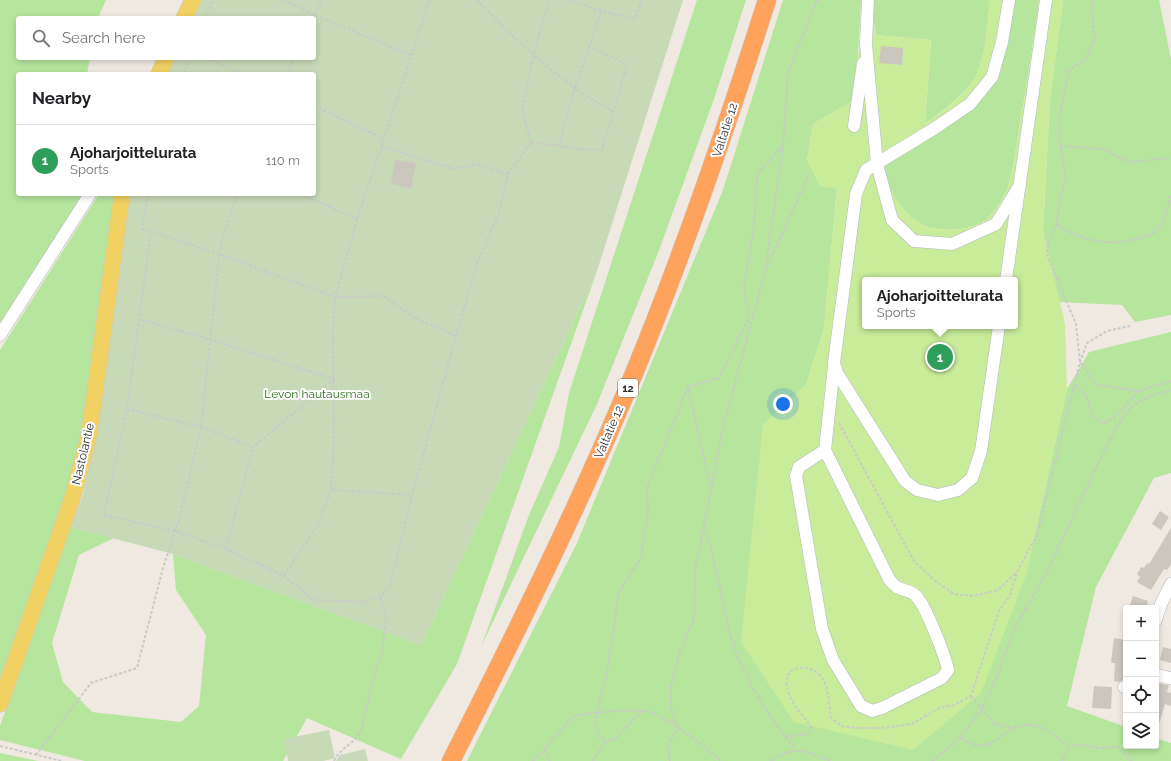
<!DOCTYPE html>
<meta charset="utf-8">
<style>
:root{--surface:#fff;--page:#f6f6f6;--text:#202124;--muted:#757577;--line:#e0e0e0;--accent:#1a73e8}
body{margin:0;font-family:Raleway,sans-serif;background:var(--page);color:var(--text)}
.controls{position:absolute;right:12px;bottom:12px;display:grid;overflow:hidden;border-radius:4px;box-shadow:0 2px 6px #0003}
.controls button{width:36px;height:36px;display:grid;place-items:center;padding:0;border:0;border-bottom:1px solid var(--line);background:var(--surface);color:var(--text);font:20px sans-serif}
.you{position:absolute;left:783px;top:404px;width:14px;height:14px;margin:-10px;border:3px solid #fff;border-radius:50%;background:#1a73e8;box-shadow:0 0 0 6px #1a73e833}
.badge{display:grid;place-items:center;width:26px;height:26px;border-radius:50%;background:var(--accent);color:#fff;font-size:13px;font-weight:700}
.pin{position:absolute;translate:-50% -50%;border:2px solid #fff;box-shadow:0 1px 4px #0006}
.popup{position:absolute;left:862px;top:277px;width:156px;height:52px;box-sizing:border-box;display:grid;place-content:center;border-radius:4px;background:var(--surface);filter:drop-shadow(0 1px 3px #0005);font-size:13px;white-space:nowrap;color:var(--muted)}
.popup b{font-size:15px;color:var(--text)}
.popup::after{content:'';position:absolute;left:50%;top:100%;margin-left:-8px;border:8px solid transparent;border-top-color:var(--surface)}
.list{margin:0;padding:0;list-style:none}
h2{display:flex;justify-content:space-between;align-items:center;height:52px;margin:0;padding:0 16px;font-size:17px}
h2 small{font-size:13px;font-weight:400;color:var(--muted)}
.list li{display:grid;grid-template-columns:26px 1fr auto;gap:12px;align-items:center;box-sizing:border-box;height:72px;padding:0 16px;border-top:1px solid var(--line)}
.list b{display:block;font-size:15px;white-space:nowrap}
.list p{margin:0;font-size:13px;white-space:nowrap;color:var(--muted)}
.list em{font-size:13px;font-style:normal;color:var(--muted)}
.icon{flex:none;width:22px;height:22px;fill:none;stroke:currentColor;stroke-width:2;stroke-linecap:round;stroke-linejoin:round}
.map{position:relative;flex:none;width:1171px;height:761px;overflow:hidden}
.search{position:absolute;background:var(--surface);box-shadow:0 2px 6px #0003;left:16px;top:16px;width:300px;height:44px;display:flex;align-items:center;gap:10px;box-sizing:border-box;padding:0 14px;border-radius:4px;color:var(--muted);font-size:15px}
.panel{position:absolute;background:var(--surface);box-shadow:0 2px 6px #0003;left:16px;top:72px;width:300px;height:124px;border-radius:4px}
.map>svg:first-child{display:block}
.green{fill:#b6e59e}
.cemetery{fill:#c8d9b8}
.pitch{fill:#c9ec9a;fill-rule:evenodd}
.building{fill:#cbc7bf}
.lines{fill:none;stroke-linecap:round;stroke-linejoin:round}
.minor-casing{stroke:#b4b7c1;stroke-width:13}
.major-casing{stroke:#c9c9c9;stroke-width:17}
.highway-casing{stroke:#c9c9c9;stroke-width:19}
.path{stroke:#c9c9c9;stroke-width:2;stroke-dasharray:3 2;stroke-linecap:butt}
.minor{stroke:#fff;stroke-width:12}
.major{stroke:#f2d163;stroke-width:16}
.highway{stroke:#ffa35c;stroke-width:18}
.labels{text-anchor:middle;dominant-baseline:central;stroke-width:4;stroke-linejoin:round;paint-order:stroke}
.shield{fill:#fff;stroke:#6d6d6d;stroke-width:1}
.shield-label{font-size:11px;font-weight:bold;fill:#2e2e2e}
.street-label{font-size:12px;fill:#2e2e2e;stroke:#fff}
.park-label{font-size:12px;fill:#2c6e1b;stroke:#fff}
</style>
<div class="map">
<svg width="1171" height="761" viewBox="0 0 1171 761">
<rect width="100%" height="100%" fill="#efe9e1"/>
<path class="green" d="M0,0H106L98,18H18V58H90L87,74H18V194H84L0,324Z
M697,0H746L714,99L658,253L597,404L481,647L529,515L559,447L569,393Z
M783,0H861L858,56L851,102L813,124L807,160L837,188L824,328L806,385L763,425L1026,575L1067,389L1089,352L1171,332V473L1154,478L1096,587L1067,706L1126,727V746H1156V738L1171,743V761H467L577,543L723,190Z
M871,0H990C987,24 987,50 977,73C968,94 942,110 925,124L931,40L876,35Z
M1014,0H1039C1033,45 1026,90 1018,135C1015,153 1013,175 1006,192C1001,201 995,212 986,219C971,231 950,231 932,228C906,222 889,192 884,169L888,163L959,119Z
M1063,0H1159L1171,59V315L1135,322L1122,305L1059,302L1043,231L1050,99Z
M99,194H113L114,211L83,434L67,493L0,680V350Z
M597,271L457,664L401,759L307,718L283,761H85L0,740V726L70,527L114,538L79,555L52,643L63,682L92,712L181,722L199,706L206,635L176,590L173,554L421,645Z
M0,753L38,761H0Z"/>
<path class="cemetery" d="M202,0H683L597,271L421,645L173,554L70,527L82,498L96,437L130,194H314V74H167L175,58H314V18H193Z
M329,730L335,758L323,761H288L284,739Z
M365,749L368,761H336L340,755Z"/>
<path class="pitch" d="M990,0H1014L1001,67L986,94L959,119L888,163L884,169C889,192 906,222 932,228C950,231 971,231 986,219C995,212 1001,201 1006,192C1013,175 1015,153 1018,135C1026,90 1033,45 1039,0H1063L1050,99L1043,231L1065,324L1067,389L1026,575L981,693L913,750L794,722L741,642L763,425L806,385L824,328L837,189L820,186L807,160L813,124L851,102L866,6L871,5L876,35L931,40L925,124C943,110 969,94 977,72C987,50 987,24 990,0ZM865,280H1015V326H865Z"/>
<path class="building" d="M881,46L903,48L902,65L879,63Z
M395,160L416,163L411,188L391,184Z
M1160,511L1169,517L1161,530L1152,524Z
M1171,528V564L1167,570L1164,569L1151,590L1137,582L1140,577L1137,574L1141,567L1144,568L1147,563L1149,564Z
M1133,596L1148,601L1146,608H1129Z
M1114,638L1126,640V679L1119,682L1114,681L1115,663H1111Z
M1163,647L1171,649V663L1160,660Z
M1156,683L1169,685L1167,692L1171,693V706L1165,704L1158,727H1156Z
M1094,686L1112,687L1111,709L1092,708Z"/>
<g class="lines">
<defs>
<path id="minor" d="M868,0L866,44L877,164L892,220L914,241L952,244L996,224L1020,185
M854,126L863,63
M1006,280L1046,0
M999,326L981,451L972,478L958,490L938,495L917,490L905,481L837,373L834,363L856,194L866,170L935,128L970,104L992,77L1002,42L1009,0
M0,335L90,194
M825,450L799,467L796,476L822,629L833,660L861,706L872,711L882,708L942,678L948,670C945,656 925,603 915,595C906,587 900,594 889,579L825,450L834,366
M1156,620L1161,604L1171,584
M1156,675L1171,678
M1124,687L1126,686"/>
<path id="major" d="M184,18L193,0
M159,74L166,58
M0,704L73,496L89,435L122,194"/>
<path id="highway" d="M451,761C516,633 580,504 635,371C685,249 727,126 767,0"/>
</defs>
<use href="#minor" class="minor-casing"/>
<use href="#major" class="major-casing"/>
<use href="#highway" class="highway-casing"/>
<path class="path" d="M284,0L314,15L411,55
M477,0C514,38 566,89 614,111
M570,0L601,11L635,19L642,0
M1092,0L1094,41L1086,59L1069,70L1059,120L1060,146L1066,178L1060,198L1057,225L1048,242L1047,255L1076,324L1080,362L1097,385L1139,391L1171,381
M205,18L213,0
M313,18L322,0
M589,47L601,11
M207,58L244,74
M184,74L191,58
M287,74L294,58
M314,106L383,138
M531,142L580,149L602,150L626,69L623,62L589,47L575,87L559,146
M381,146L454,169L479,164L508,174L498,216L478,261L456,336L412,495L390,586L380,597L364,602L314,600L284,576L226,549L175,531L104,515L127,409L151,231L219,254L335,297L384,296L415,318L456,336
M1060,146L1104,149L1128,162L1171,158
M508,174L531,142L522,110L534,54L549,0
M148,194L142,229L151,231
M301,194L357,219
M1057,225C1082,241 1111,247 1140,238C1144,236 1151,235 1154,232C1164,224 1167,208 1171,196
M766,266L783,146L788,73L817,0
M1075,386C1089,395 1088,402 1093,417L1103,423L1113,419L1139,391
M127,409L201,427L253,447L334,379L209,339L138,319
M839,423L914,561L934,580L954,594L974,596L998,590L1017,572L1037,535L1080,362L1087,343L1107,331L1130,326
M710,485L688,387L719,378L749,318L744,286L754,226L757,174L783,146
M332,490L412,495
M705,530C720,572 722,618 739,660C753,692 773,723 796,749
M226,549L253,447
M284,576L320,521L331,490L334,441L333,335L335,297L359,214L430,0
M971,696L995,724L1012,728
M642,711L614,740L606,741L599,736L595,725L596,713L606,678L619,592L641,558L648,513L647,488L688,387
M677,728L671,707V686L680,651L694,619L695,571L724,423L766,269L809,175
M785,737L807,734L812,728C802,714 790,703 787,686C783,663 812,663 822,678C829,688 829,706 831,718L842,726L855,728H882L912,724L941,707L954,705L971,696L999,611L1010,595L1017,573
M960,738C998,761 1000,722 1032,725C1046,727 1058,738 1069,747L1080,744L1096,748L1118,747L1132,761
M0,746L62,761
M545,749L550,761
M36,755L91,683L137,668L163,568L180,516L201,427L220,247L237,194
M334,761C340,748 354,744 361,731L375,673L383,648L386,617L380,597
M533,761L574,716C589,713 640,707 653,713C678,724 700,744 721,761
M593,761L606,741
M670,761L668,747L677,728
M771,761C793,743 809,753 831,761
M932,761L960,738L981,710L997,677L1009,642L1018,622L1045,576L1108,443L1125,414L1135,404L1150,396L1171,390
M1062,761L1069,747"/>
<use href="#minor" class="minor"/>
<use href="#major" class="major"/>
<use href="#highway" class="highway"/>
</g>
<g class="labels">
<rect class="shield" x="618" y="379" width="20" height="18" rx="3"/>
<g class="shield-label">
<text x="628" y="388">12</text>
</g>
<g class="street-label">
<text transform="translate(725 130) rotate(-72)">Valtatie 12</text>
<text transform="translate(609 432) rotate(-67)">Valtatie 12</text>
<text transform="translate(83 454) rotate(-77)">Nastolantie</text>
</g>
<g class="park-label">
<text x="317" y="394">Levon hautausmaa</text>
</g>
</g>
</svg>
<div class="controls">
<button>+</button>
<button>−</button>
<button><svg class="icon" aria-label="locate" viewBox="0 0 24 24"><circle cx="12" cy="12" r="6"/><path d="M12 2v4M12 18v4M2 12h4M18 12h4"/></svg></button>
<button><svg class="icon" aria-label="layers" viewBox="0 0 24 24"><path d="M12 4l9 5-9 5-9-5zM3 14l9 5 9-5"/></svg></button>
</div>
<div class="you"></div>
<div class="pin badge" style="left:940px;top:357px;background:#2e9e5b">1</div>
<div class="popup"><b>Ajoharjoittelurata</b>Sports</div>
<div class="search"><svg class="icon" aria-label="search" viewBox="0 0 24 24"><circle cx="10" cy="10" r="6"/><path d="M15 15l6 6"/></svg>Search here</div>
<section class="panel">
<h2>Nearby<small></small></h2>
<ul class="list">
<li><span class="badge" style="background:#2e9e5b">1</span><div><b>Ajoharjoittelurata</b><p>Sports</p></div><em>110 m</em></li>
</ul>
</section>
</div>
